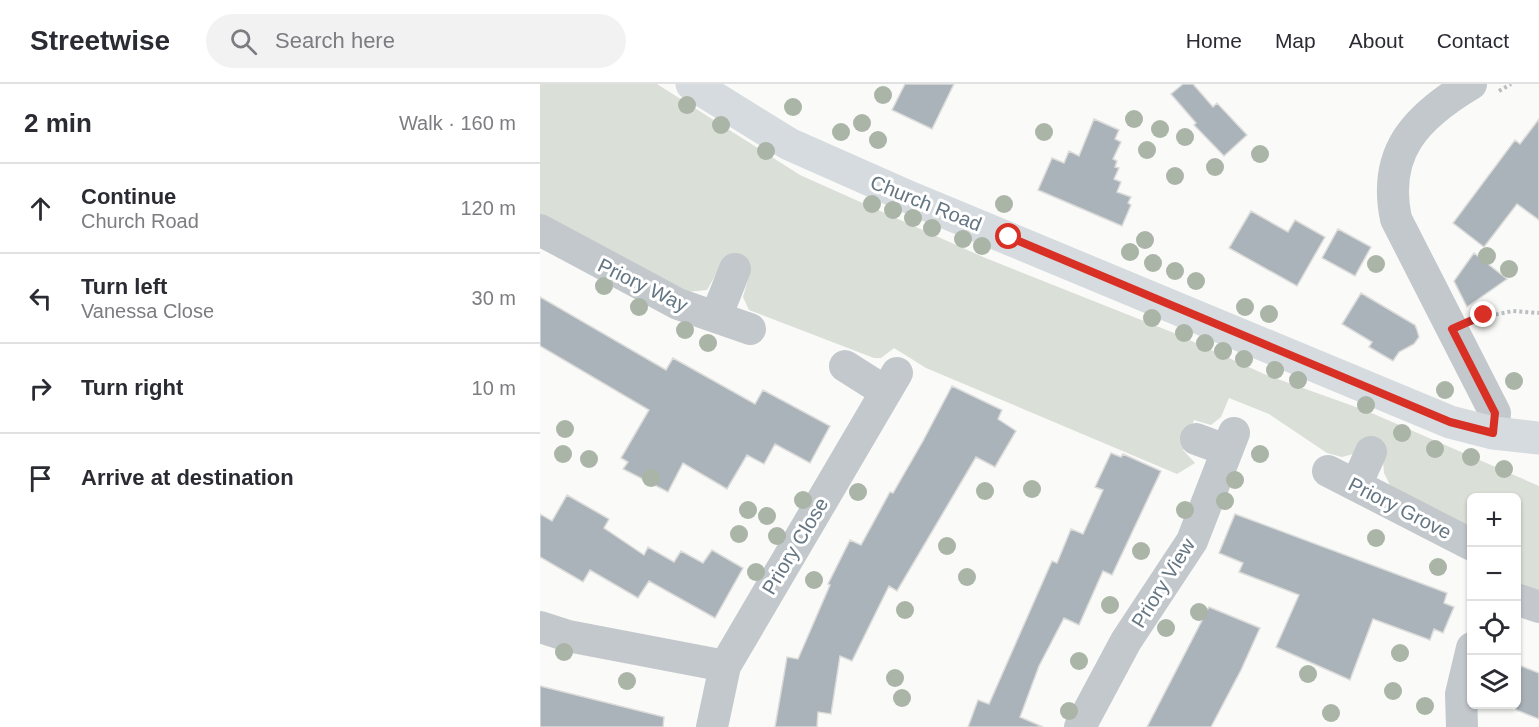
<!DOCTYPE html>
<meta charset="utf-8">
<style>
:root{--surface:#fff;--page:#f2f2f3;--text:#2b2b33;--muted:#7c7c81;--line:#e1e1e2}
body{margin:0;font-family:Helvetica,sans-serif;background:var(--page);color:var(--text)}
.controls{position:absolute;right:18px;bottom:18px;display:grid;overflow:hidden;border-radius:9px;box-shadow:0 2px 4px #0004}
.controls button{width:54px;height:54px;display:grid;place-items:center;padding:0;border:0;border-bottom:2px solid var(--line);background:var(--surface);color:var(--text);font:30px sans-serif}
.stop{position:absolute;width:18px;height:18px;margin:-14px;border:4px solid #d93025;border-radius:50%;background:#fff}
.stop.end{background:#d93025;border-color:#fff;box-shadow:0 2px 6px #0008}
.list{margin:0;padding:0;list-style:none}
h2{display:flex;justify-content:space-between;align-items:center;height:78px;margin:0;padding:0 24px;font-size:26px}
h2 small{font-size:20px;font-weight:400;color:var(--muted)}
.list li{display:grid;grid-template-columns:39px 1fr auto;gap:18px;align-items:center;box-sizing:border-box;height:90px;padding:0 24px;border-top:2px solid var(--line)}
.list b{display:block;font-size:22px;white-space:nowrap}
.list p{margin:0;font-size:20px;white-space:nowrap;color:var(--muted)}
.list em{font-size:20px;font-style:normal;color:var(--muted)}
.icon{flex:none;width:33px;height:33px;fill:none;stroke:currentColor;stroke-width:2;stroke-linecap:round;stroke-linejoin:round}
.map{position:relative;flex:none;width:999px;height:643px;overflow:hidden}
header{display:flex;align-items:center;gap:36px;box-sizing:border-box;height:84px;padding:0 30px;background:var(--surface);border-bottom:2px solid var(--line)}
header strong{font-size:28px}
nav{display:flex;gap:33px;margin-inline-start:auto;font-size:21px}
.search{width:420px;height:54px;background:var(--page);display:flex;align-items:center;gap:15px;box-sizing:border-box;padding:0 21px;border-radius:33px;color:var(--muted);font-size:22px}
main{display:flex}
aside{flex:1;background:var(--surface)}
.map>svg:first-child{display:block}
.green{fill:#dadfd7}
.building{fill:#aab3b9;stroke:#dcdcda;stroke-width:1.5}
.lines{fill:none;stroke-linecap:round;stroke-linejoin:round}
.path{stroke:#bbbfc2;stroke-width:4;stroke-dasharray:3 3;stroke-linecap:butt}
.street{stroke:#c3c8cc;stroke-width:32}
.secondary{stroke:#d6dbdf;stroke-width:33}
.tree{fill:#aab4a7}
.route{stroke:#d93025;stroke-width:8}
.labels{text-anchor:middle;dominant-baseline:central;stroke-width:6;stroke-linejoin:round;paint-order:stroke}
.street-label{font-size:20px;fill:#657683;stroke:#fff}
</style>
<header>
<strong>Streetwise</strong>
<div class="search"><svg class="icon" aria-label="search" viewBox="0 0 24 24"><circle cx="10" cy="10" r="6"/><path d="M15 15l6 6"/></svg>Search here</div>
<nav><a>Home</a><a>Map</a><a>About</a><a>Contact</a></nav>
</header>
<main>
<aside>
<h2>2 min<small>Walk · 160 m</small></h2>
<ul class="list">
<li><svg class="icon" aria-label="ahead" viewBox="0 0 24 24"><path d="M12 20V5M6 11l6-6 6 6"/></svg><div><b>Continue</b><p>Church Road</p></div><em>120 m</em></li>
<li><svg class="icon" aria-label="left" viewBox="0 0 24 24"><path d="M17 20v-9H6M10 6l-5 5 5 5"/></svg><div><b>Turn left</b><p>Vanessa Close</p></div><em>30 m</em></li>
<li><svg class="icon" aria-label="right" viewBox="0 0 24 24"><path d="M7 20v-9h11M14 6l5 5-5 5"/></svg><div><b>Turn right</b></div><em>10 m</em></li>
<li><svg class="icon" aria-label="arrive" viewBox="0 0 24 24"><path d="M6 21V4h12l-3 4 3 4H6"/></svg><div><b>Arrive at destination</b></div></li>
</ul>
</aside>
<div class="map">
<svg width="999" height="643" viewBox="0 0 999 643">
<rect width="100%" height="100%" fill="#fafaf8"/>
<path class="green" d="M0,0H117L260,91L443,173L634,249L724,290L827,327L999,402V510L982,501L977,494L976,414H932L931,443L851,403L844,389L843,377L813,370L802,373L787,369L729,330L689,314L681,333L671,341L654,336L643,366L655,379L637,390L386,284L354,264L341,274H334L209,226L203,213L211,185L184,176L167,206L147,208L0,131Z"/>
<path class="building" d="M365,0H414L392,45L352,26Z
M643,0H653L673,23L677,19L707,51L684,72L654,41L656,39L631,10Z
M554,35L579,46L575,55L581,58L573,75L577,77L575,83L579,84L574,95L581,98L577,108L591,113L588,119L591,121L582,142L498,106L512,74L524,79L529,67L539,72Z
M999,35V136L977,120L944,163L913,139L975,56L980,60Z
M711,127L748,148L755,136L785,153L757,202L689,164Z
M798,145L831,163L815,192L782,174Z
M934,169L967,195L927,223L914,197Z
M821,209L875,241L877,246L879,253L874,260L859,268L853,277L829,263L832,258L802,240Z
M0,213L126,286L133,274L215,320L223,306L290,342L270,379L235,360L224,380L207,371L187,405L143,379L128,408L83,385L88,378L81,374L109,326L0,262Z
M412,302L462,326L458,335L476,347L455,383L436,373L357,507L349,502L312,577L300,572L291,630L278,628L277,643H235L247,573L258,575L290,501L288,500L310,456L321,461L350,408L353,409L383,357Z
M571,369L581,373L583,370L621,387L572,491L563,487L539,541L524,534L499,582L480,633L503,643H428L438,616L449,620L512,477L517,479L531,445L543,450L563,406L555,403Z
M27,411L69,435L64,444L104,471L108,463L134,478L141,467L163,479L172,466L203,484L175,534L109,497L98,514L50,486L43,498L0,473V430L12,437Z
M695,430L907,509L904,519L914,523L903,549L894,545L890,556L833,535L810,596L736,563L759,511L699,488L703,479L679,469Z
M669,523L720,544L701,586L671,643H607Z
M976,580L999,589V635L976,626Z
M0,602L124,633L123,643H0Z"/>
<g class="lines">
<path class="path" d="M959,7L971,0
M938,234L973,227L999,229"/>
<path class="street" d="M931,0C876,33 842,68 856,135L955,329L953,349
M0,146L138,220L210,245
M176,233L195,185
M305,282L346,308
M656,355L686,366
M788,387L932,461
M816,401L831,368
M976,515L999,523
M0,543L28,552L185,582
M172,643L185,582L357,289
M540,643L586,557L652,457L694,349
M922,643L921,610L932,564"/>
<path class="secondary" d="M152,0L249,60L371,114L910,338L953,349L999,354"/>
</g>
<g class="tree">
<circle cx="343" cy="11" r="9"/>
<circle cx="147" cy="21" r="9"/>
<circle cx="253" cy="23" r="9"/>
<circle cx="594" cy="35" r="9"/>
<circle cx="322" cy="39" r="9"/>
<circle cx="181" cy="41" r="9"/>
<circle cx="620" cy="45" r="9"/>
<circle cx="301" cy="48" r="9"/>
<circle cx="504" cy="48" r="9"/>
<circle cx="645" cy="53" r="9"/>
<circle cx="338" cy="56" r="9"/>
<circle cx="607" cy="66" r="9"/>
<circle cx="226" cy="67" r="9"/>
<circle cx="720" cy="70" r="9"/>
<circle cx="675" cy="83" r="9"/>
<circle cx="635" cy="92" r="9"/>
<circle cx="332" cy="120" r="9"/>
<circle cx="464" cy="120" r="9"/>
<circle cx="353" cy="126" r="9"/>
<circle cx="373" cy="134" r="9"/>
<circle cx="392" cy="144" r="9"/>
<circle cx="423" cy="155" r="9"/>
<circle cx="605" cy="156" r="9"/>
<circle cx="442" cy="162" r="9"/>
<circle cx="590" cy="168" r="9"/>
<circle cx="947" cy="172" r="9"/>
<circle cx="613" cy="179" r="9"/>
<circle cx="836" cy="180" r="9"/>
<circle cx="969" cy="185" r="9"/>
<circle cx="635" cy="187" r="9"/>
<circle cx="656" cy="197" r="9"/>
<circle cx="64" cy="202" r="9"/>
<circle cx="99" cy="223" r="9"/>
<circle cx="705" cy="223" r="9"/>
<circle cx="729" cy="230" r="9"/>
<circle cx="612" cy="234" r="9"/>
<circle cx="145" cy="246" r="9"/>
<circle cx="644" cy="249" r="9"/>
<circle cx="168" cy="259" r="9"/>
<circle cx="665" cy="259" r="9"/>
<circle cx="683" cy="267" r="9"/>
<circle cx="704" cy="275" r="9"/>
<circle cx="735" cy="286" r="9"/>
<circle cx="758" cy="296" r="9"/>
<circle cx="974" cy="297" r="9"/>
<circle cx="905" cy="306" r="9"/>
<circle cx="826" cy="321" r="9"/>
<circle cx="25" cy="345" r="9"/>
<circle cx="862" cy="349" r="9"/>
<circle cx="895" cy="365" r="9"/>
<circle cx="23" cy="370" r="9"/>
<circle cx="720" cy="370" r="9"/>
<circle cx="931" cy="373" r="9"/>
<circle cx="49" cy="375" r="9"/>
<circle cx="964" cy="385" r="9"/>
<circle cx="111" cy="394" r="9"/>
<circle cx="695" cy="396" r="9"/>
<circle cx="492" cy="405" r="9"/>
<circle cx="445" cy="407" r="9"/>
<circle cx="318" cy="408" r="9"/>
<circle cx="263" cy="416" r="9"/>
<circle cx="685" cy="417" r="9"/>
<circle cx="208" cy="426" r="9"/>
<circle cx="645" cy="426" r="9"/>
<circle cx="227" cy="432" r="9"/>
<circle cx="199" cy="450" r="9"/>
<circle cx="237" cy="452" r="9"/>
<circle cx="836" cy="454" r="9"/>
<circle cx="407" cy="462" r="9"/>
<circle cx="601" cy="467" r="9"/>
<circle cx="898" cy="483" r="9"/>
<circle cx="216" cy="488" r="9"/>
<circle cx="427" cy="493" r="9"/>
<circle cx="274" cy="496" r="9"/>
<circle cx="570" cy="521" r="9"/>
<circle cx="365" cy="526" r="9"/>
<circle cx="659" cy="528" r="9"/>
<circle cx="626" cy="544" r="9"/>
<circle cx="24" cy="568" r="9"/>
<circle cx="860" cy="569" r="9"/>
<circle cx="539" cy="577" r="9"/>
<circle cx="768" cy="590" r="9"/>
<circle cx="355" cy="594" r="9"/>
<circle cx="87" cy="597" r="9"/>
<circle cx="853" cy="607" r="9"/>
<circle cx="362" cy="614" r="9"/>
<circle cx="885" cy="622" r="9"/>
<circle cx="529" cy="627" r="9"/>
<circle cx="791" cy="629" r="9"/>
</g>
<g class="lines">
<path class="route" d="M469,153L910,338L953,349L955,329L912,245L944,231"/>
</g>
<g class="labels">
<g class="street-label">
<text transform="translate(386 119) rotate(22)">Church Road</text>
<text transform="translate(103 201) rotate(26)">Priory Way</text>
<text transform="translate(860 424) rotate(27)">Priory Grove</text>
<text transform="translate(255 462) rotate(-59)">Priory Close</text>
<text transform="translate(623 499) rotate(-58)">Priory View</text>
</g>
</g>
</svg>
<div class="controls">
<button>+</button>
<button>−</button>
<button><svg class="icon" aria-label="locate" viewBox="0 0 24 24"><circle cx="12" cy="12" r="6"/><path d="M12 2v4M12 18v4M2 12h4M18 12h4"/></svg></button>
<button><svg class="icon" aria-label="layers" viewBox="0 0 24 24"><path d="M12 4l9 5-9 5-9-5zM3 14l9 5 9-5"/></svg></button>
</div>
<div class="stop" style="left:469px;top:153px"></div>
<div class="stop end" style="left:944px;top:231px"></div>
</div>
</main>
